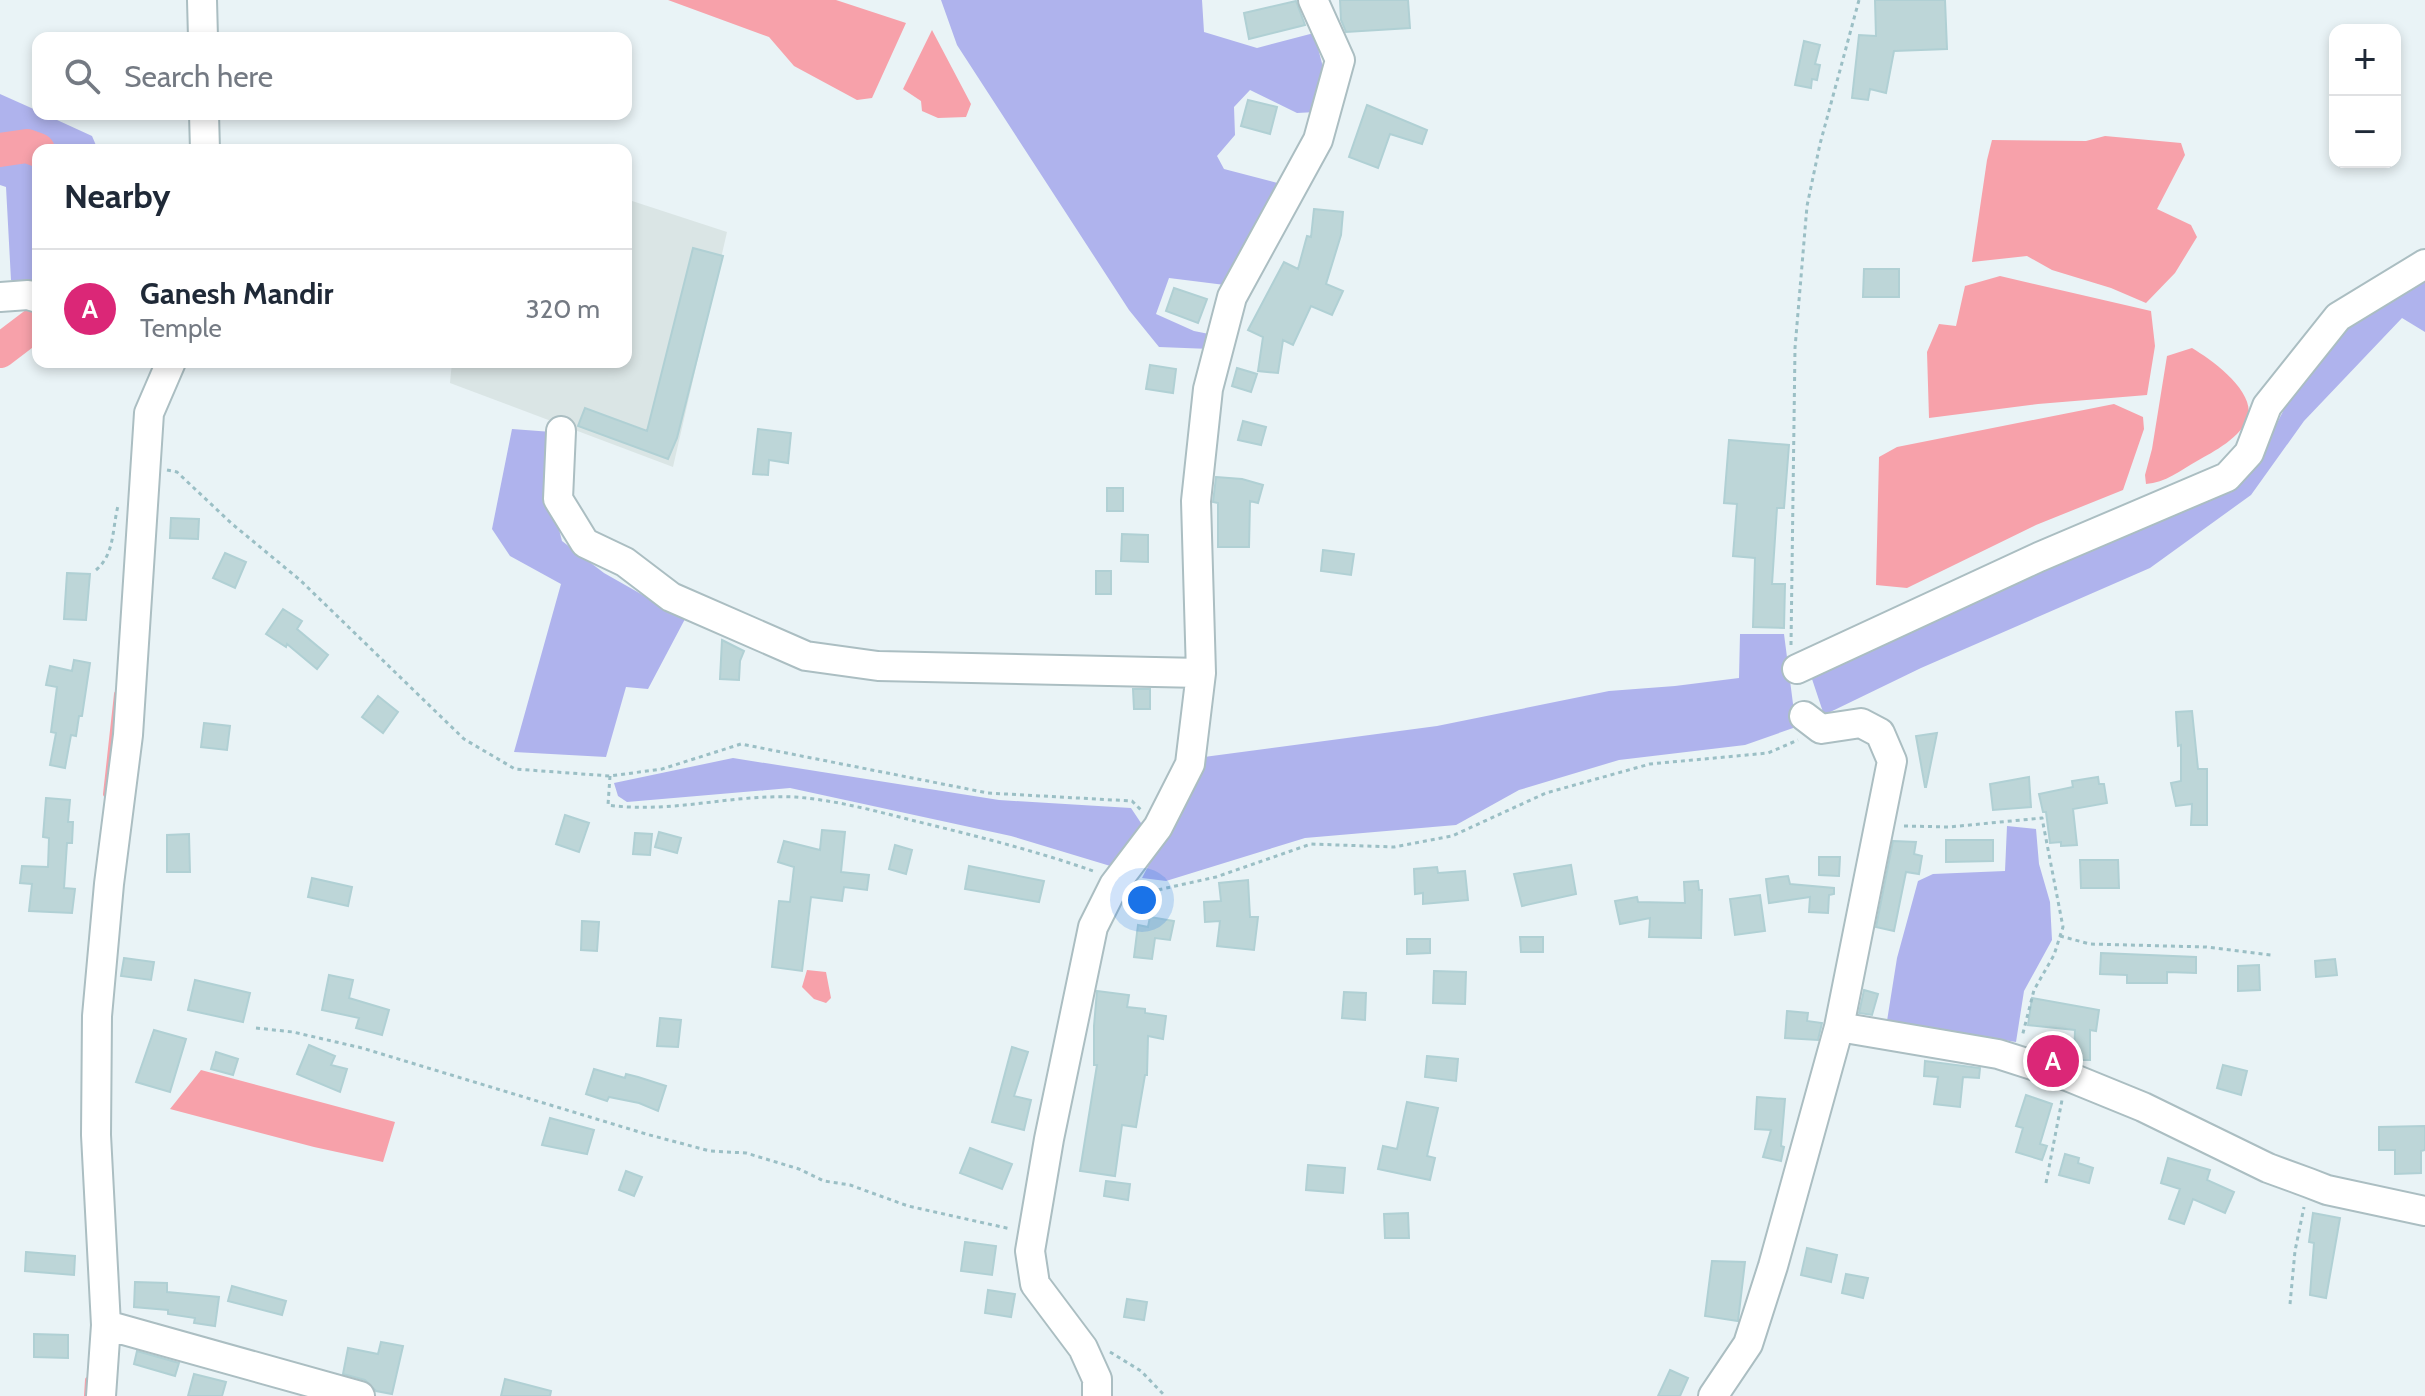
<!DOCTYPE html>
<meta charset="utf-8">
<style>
:root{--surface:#fff;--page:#f2f2f3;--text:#1f2937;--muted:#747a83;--line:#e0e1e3;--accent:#db2777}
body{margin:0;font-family:Cabin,sans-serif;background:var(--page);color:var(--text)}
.controls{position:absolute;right:24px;top:24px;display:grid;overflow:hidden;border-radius:16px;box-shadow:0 4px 12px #0003}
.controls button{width:72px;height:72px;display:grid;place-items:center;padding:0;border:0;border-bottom:2px solid var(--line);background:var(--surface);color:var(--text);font:40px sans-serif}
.you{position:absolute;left:1142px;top:900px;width:28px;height:28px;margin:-20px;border:6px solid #fff;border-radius:50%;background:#1a73e8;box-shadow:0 0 0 12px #1a73e833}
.badge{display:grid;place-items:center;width:52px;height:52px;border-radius:50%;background:var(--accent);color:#fff;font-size:26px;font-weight:700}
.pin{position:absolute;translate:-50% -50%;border:4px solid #fff;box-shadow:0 2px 8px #0006}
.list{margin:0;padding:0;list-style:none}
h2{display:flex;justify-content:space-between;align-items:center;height:104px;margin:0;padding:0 32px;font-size:34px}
h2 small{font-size:26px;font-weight:400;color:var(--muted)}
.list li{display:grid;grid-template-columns:52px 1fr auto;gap:24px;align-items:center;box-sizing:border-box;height:120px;padding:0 32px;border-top:2px solid var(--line)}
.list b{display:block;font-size:30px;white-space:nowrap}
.list p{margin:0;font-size:26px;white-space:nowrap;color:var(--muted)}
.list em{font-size:26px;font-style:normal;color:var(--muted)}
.icon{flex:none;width:44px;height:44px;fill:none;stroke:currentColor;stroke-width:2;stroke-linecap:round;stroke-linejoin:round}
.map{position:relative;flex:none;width:2425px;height:1396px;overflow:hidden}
.search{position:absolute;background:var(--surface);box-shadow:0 4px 12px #0003;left:32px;top:32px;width:600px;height:88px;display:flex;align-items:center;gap:20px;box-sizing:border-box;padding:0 28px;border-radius:16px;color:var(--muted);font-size:30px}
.panel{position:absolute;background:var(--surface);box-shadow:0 4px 12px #0003;left:32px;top:144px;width:600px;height:224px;border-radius:16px}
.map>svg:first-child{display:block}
.industrial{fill:#dae5e5}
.green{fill:#afb3ed}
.water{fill:#f7a1aa}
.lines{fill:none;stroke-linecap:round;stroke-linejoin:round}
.stream{stroke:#f7a1aa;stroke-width:6}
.river{stroke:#f7a1aa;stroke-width:34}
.building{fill:#bdd6d8;stroke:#b0d0d4;stroke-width:2}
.minor-casing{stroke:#abbec2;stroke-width:32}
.path{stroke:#9bbfc5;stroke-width:3;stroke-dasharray:4 4;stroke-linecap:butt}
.minor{stroke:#fff;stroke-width:28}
</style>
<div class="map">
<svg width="2425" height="1396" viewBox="0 0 2425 1396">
<rect width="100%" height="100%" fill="#e9f3f6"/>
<path class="industrial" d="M626,199L727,232L673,467L450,383L452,362H626Z"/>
<path class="green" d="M941,0H1202L1204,32L1257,48L1314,33L1324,71L1316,112L1297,113L1250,90L1234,107L1235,135L1217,156L1224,169L1285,185L1225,285L1169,278L1156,314L1194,331L1214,335L1210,349L1159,347L1129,310L957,45Z
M0,94L38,111V114H44L92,136L98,150H38V288L11,280L6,187L0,185Z
M2425,269V332L2402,318L2304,421L2251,495L2150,568L1921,668L1824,715L1810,673L1950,609L2236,486L2276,425L2298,382L2350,321Z
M512,429L552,432L547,482L562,541L604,573L685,619L648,689L626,687L606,757L514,752L561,584L510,556L492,529Z
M1740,634H1784L1796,727L1745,745L1619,760L1519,790L1456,825L1305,838L1166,881L1142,878L1204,757L1437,726L1609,691L1675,686L1739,678Z
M733,758L999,800L1131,808L1143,826L1117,868L1011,836L790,788L627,802L618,796L614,783Z
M2007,826L2036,829L2039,864L2050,902L2052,940L2024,991L2016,1042L1887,1021L1897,958L1918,881L1933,874L2005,871Z"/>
<path class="water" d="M668,0H836L906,23L872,98L857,100L794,66L769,37Z
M932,30L971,104L966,117L938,118L922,111L921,101L903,89Z
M2105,136L2181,143L2185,155L2157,209L2191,225L2197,237L2175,273L2146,303L2111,288L2052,270L2027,256L1972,262L1987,160L1992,140L2086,141Z
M2000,276L2151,311L2155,346L2147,395L2038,404L1929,418L1927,352L1939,324L1956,326L1965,286Z
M2192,348C2212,360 2255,391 2248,417C2242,437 2213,452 2197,461C2181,470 2165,483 2146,484L2145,475L2152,449L2167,356Z
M2114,404L2143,417L2144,429L2123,490L2036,525L1907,588L1876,585L1879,457L1897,447Z
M807,970L826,972L831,998L826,1003L814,999L802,987Z
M201,1070L395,1122L383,1162L314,1147L170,1109Z"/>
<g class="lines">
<path class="stream" d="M106,794L117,694
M87,1396L88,1380"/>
<path class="river" d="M0,150L27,146L38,150
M0,351L38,322"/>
</g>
<path class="building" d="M1340,0H1408L1410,28L1346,32L1341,20Z
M1875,0H1945L1947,49L1894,51L1886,93L1870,89L1868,100L1852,98L1859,35L1876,36Z
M1296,1L1305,25L1249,39L1244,13Z
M1804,41L1820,45L1815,64L1820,65L1817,80L1812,79L1811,88L1795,85Z
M1248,100L1277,107L1270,134L1241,126Z
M1367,105L1427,130L1422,144L1390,134L1378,168L1349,157Z
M1314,209L1343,212L1341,235L1326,284L1343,291L1332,315L1311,306L1293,345L1283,340L1278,373L1258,371L1263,337L1248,330L1284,262L1298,269L1307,236L1311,237Z
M693,248L723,256L677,438L668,459L578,426L585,408L647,431Z
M1864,269H1899V297H1863Z
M1174,288L1207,299L1198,323L1166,311Z
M1150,365L1176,369L1173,393L1146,389Z
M1237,368L1257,374L1251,392L1232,386Z
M1243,421L1266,427L1261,445L1238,440Z
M758,429L791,433L788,463L769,460L768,475L753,474Z
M1729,440L1789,445L1784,508H1777L1772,584H1785L1784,628L1753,627L1755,558L1733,556L1737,504L1724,503Z
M1216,477L1242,479L1263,485L1258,503L1250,501L1249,547H1218V503L1213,502Z
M1107,488H1123V511H1107Z
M171,518L199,519L198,539L170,538Z
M1122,534L1148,535V562L1121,561Z
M1323,550L1354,554L1351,575L1321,571Z
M225,553L246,562L235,588L213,578Z
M1096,571H1111V594H1096Z
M67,573L90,574L86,620L64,619Z
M283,609L302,621L297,629L328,655L317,669L287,644L286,647L266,634Z
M722,640L744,651L740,661L739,680L720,679Z
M74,660L90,663L82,716H79L76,736L71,735L65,768L50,765L56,733L51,732L57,687L46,685L50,666L72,671Z
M1133,689H1150V709H1134Z
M378,696L398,712L383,733L362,717Z
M2192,711L2198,769H2207V825H2191L2192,804L2176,806L2171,783L2181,781V745L2178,746L2176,712Z
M204,723L230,726L227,750L201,747Z
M1937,733L1926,787H1925L1916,736Z
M2029,777L2031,807L1993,810L1990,784Z
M2098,777L2099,784H2104L2107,803L2073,809L2077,845L2061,846V842L2050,843L2046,812H2043L2039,794L2073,787L2072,781Z
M46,798L70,800L68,822H73L72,843H67L64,888L75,889L72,913L29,911L32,884L20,883L22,866L48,867L49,838L43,837Z
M565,815L589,823L579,852L556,844Z
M822,830L845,832L841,872L869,875L867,890L844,887L842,901L811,897L802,971L772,967L779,901L790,902L794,867L778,862L784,841L820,850Z
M659,832L681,838L677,853L655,847Z
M635,833L652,834L650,855L633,854Z
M189,834L190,872H167V835Z
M1946,840H1993V861L1946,862Z
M1893,841L1916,842L1914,854L1922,856L1919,874L1906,872L1894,931L1876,927Z
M895,845L912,850L906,874L889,869Z
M1819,857H1840L1839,876L1819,875Z
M2080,860H2118L2119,888H2081Z
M1571,865L1576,894L1522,906L1514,874Z
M969,866L1044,881L1039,902L965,889Z
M1437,867L1438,873L1465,871L1468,900L1423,904V893L1415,894L1414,869Z
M1788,876L1790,884L1834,888V894L1829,895L1828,913L1809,912L1810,897L1769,903L1766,879Z
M312,878L352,887L348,906L308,897Z
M1248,880L1250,917H1258L1254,950L1217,946L1220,921L1205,922L1204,902L1221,901L1219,883Z
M1698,881L1699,890H1702L1701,938L1649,937L1650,918L1620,924L1615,901L1637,897L1638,902L1685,903L1684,882Z
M1760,895L1765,931L1735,935L1730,899Z
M1150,917L1174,921L1170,940L1155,938L1152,959L1134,957L1138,925L1148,927Z
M582,921L599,922L597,951L581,950Z
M1520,937H1543V952H1521Z
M1407,939H1430V953L1407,954Z
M2101,953L2196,957V973L2167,972V983H2127V975L2100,974Z
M124,958L154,962L151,980L121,976Z
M2335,959L2337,975L2316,977L2315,961Z
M2259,965L2260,990L2238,991V966Z
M1434,971L1466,972L1465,1004L1433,1003Z
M329,975L353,980L349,998L389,1010L382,1035L356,1028L359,1018L322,1010Z
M195,980L250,993L243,1022L188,1010Z
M1864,990L1878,994L1872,1015L1859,1013Z
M1097,991L1129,995L1127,1007L1145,1009V1013L1166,1016L1163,1039L1148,1036L1147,1075H1145L1136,1127L1122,1125L1115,1176L1080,1171L1097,1065H1094V1026Z
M1344,992L1366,993L1365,1020L1342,1018Z
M2032,998L2099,1010L2096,1031L2090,1030V1060H2074L2075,1030L2028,1025Z
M1787,1011L1808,1013L1807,1021L1822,1023L1818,1040L1785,1038Z
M660,1018L681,1020L678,1047L657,1046Z
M154,1030L186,1039L170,1092L136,1082Z
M309,1045L335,1056L331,1065L347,1069L340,1092L297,1074Z
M1012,1047L1028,1052L1014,1096L1031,1100L1024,1130L992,1122Z
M216,1052L238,1059L233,1075L211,1069Z
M1427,1056L1458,1059L1456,1081L1425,1077Z
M1925,1061L1980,1068L1979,1078L1963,1077L1960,1107L1934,1104L1938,1077L1924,1076Z
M2223,1065L2247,1071L2241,1095L2217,1088Z
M594,1069L625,1078L626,1074L638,1077L666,1086L658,1111L639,1103L609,1097L607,1101L586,1094Z
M2026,1095L2052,1104L2040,1144L2047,1146L2042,1160L2016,1152L2023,1128L2016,1126Z
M1757,1097L1785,1099L1781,1146L1784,1147L1781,1161L1763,1157L1771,1130L1755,1129Z
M1407,1102L1438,1108L1427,1156L1435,1158L1430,1180L1378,1169L1383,1146L1397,1149Z
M550,1118L594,1130L587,1154L542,1145Z
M2425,1126V1150L2421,1151V1173L2395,1174V1150H2379V1127Z
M970,1148L1012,1164L1002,1189L960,1173Z
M2065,1154L2079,1158L2078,1163L2093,1168L2089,1183L2059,1175Z
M2168,1158L2210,1170L2207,1180L2234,1192L2225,1213L2193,1199L2184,1224L2169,1219L2180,1189L2161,1183Z
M1308,1165L1345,1168L1343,1193L1306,1190Z
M626,1171L642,1177L634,1196L619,1190Z
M1106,1181L1130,1184L1128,1200L1104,1196Z
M1408,1213L1409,1238H1385L1384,1214Z
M2313,1213L2340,1218L2326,1298L2310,1295L2314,1243L2309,1242Z
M965,1242L996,1246L992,1275L961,1271Z
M1807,1248L1837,1255L1831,1282L1801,1275Z
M26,1252L75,1256L74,1275L25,1271Z
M1712,1261L1745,1262L1738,1321L1705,1316Z
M1846,1274L1868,1278L1863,1298L1842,1293Z
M135,1282L167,1283V1292L219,1297L215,1326L194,1323L195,1318L168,1314V1310L134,1307Z
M232,1286L286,1301L282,1315L228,1301Z
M988,1290L1015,1294L1011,1317L985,1313Z
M1127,1299L1147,1302L1144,1320L1124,1317Z
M34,1334L68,1335V1358L34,1357Z
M381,1342L403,1346L392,1394L376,1391L365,1380L343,1374L348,1348L378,1354Z
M137,1351L179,1363L175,1376L134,1364Z
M1670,1370L1688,1378L1680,1396H1658Z
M194,1374L226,1382L222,1396H188Z
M505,1379L551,1391L550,1396H501Z"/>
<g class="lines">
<defs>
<path id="minor" d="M202,0L203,38
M204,114L205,150
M0,297L28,295L38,298
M561,431L558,499L585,543L625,562L671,597L806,656L878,666L1201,673
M1797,669L2039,557L2227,477L2249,453L2267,406L2338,317L2425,264
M1839,1027L1998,1054L2067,1076L2143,1107L2268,1168L2309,1183L2327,1190L2425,1211
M106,1325L360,1396
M101,1396L106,1325L96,1135L97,1016L109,884L128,735L149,413L171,362
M1097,1396V1379L1083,1348L1035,1284L1030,1251L1049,1139L1093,927L1114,885L1158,827L1190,764L1201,673L1196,501L1208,389L1232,297L1318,140L1340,60L1313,0
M1713,1396L1748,1344L1773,1266L1839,1027L1892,761L1880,733L1861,723L1821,729L1804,716"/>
</defs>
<use href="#minor" class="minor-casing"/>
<path class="path" d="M167,470L177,472L231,523L300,580L464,739L515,769L610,776L662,769L741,744L988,793L1132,801L1141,810
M96,570C115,554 112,529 118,506
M1791,645L1795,348L1807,206L1820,144L1859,0
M610,776L608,805C670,814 732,794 795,797C835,800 876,811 915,821C976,836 1037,851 1096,872
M1904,826L1949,827L2042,818L2063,927L2054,955L2034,990L2022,1037
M1135,895L1216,877L1311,844L1394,847L1452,836L1546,793L1650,764L1768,753L1798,740
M2060,936L2090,944L2206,947L2271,955
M256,1028L293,1032L362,1048L646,1134L710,1151L746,1153L799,1169L824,1181L850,1185L908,1206L1011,1229
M2046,1183L2062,1100
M2290,1304L2295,1251L2304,1207
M1110,1352L1141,1371L1165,1396"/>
<use href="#minor" class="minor"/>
</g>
</svg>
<div class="controls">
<button>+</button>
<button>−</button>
</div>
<div class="you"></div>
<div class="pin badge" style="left:2053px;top:1061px">A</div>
<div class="search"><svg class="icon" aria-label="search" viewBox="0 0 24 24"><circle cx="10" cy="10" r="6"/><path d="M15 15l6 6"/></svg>Search here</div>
<section class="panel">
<h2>Nearby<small></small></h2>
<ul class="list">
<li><span class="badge">A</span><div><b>Ganesh Mandir</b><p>Temple</p></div><em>320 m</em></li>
</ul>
</section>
</div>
